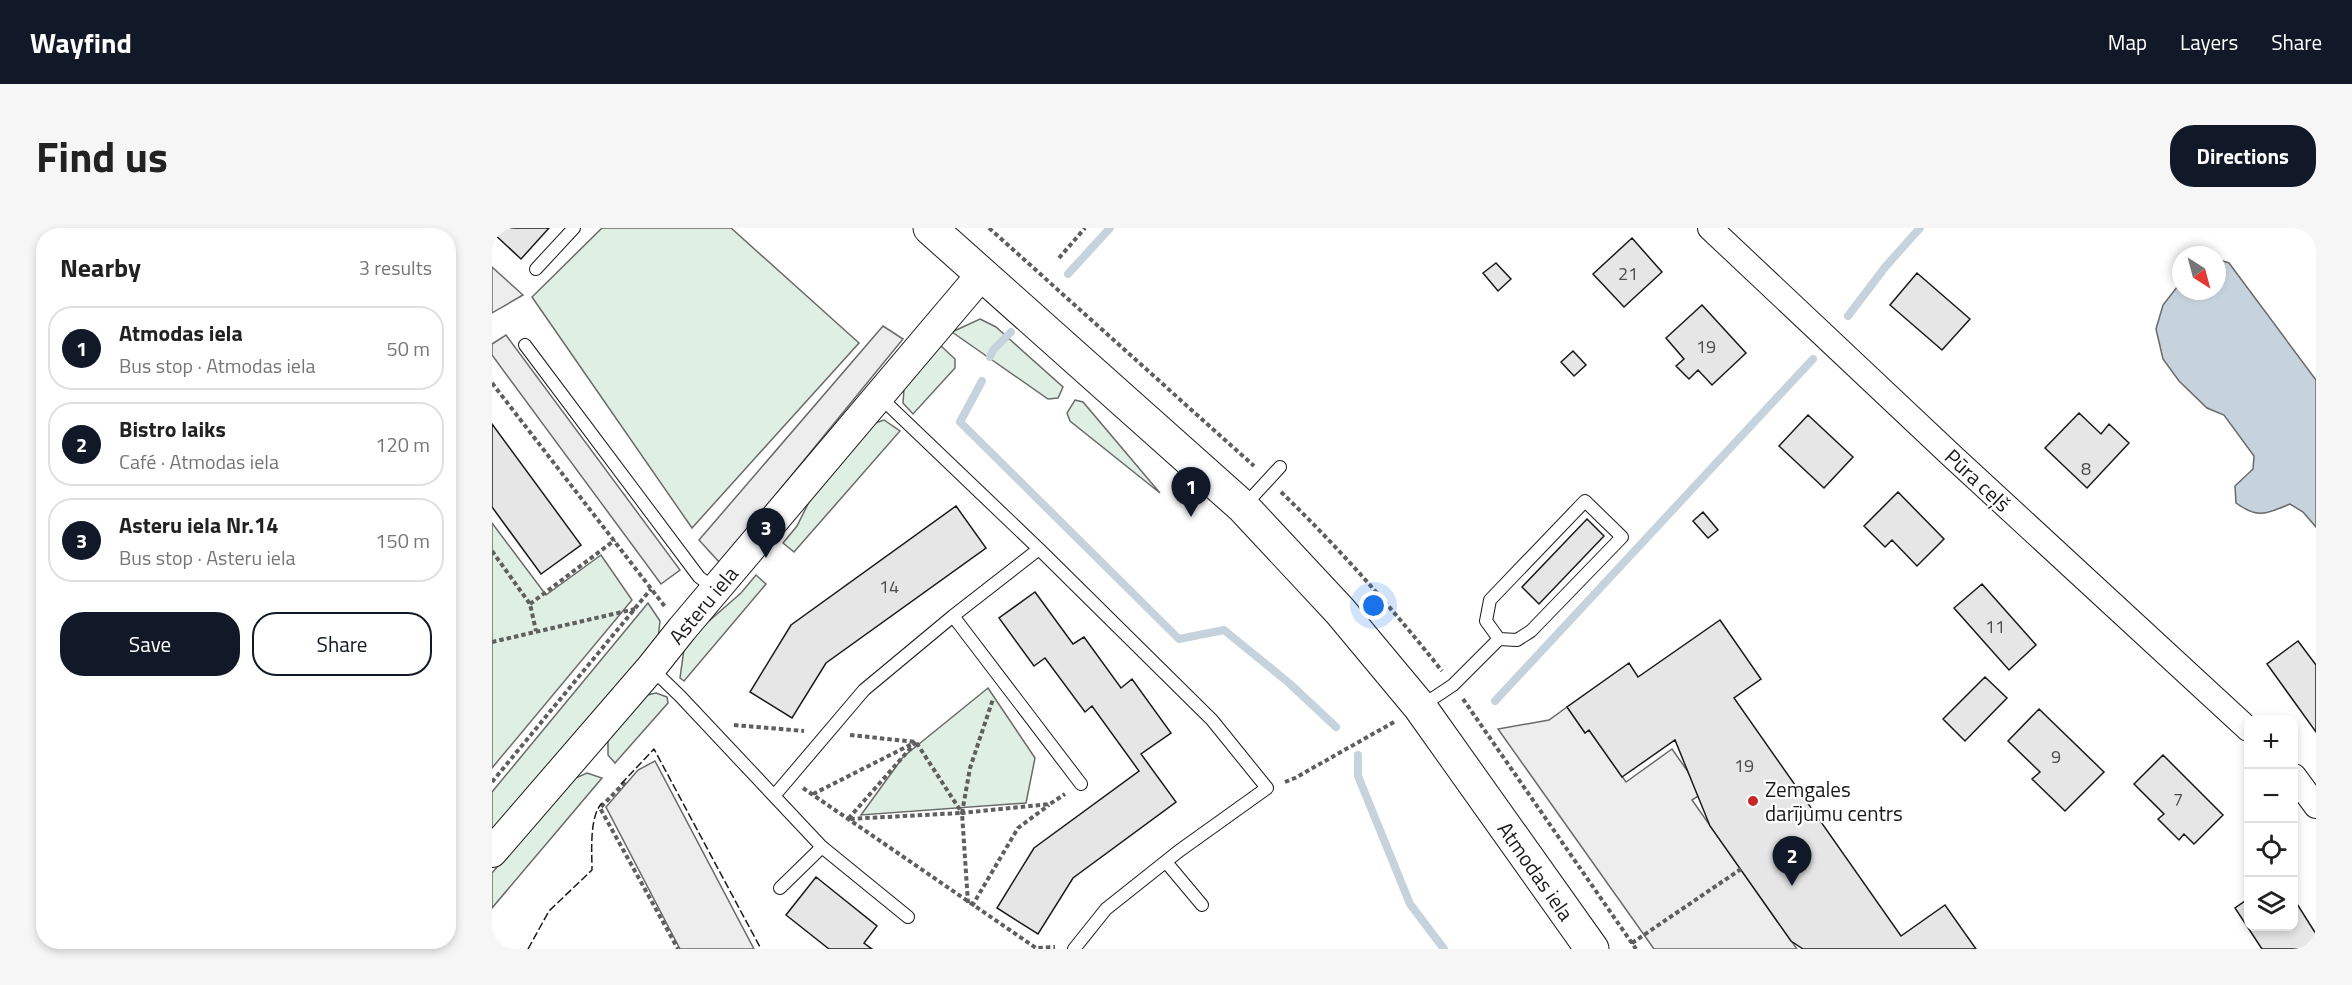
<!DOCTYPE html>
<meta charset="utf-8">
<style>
:root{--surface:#fff;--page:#f6f6f6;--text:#222;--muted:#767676;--line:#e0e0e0;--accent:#111827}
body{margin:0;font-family:"Titillium Web",sans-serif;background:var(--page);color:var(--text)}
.controls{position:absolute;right:18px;bottom:18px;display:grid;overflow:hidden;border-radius:12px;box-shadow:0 3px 9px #0003}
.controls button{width:54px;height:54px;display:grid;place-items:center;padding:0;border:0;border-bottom:2px solid var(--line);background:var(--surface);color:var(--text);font:30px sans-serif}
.compass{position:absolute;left:1680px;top:18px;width:54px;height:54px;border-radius:50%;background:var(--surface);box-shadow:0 3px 9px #0003;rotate:144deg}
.you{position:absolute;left:882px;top:378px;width:21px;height:21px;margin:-15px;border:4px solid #fff;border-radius:50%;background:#1a73e8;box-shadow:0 0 0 9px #1a73e833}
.badge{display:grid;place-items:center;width:39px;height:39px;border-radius:50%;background:var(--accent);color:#fff;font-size:20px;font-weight:700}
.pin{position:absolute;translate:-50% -50px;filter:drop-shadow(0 2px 3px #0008)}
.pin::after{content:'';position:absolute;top:32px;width:21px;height:18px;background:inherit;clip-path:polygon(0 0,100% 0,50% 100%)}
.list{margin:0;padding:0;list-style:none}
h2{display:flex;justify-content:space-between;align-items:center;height:78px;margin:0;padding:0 24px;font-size:26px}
h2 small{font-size:20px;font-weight:400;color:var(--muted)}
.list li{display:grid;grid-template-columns:39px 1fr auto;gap:18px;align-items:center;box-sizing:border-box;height:84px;margin:0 12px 12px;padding:0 12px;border:2px solid var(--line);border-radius:24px}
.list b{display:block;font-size:22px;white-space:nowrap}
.list p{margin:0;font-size:20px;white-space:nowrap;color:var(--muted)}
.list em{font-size:20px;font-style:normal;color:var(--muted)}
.actions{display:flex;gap:12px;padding:18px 24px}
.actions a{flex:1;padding:14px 0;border:2px solid var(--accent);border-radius:24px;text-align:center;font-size:21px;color:var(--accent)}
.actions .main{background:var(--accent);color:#fff}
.icon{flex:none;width:33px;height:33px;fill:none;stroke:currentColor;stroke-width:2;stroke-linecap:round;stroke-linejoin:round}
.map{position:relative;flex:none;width:1824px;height:721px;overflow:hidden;border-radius:24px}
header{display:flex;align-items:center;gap:36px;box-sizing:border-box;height:84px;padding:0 30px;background:var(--accent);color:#fff}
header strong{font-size:28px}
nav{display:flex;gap:33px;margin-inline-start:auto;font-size:21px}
.intro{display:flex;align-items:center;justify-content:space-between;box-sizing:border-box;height:144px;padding:0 36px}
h1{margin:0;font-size:42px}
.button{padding:15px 27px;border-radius:24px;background:var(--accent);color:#fff;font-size:21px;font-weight:700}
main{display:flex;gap:36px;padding:0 36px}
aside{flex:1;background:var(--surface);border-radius:24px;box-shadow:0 3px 9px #0003}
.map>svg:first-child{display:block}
.green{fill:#e0efe3;stroke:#6a6a6a;stroke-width:1.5}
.parking{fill:#ededed;stroke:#6a6a6a;stroke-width:1.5}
.water{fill:#c6d2dc;stroke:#6a6a6a;stroke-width:1.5}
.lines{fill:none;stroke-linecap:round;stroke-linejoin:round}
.stream{stroke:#c6d2dc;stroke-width:8}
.building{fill:#e6e6e6;stroke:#1a1a1a;stroke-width:1.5}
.service-casing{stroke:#1a1a1a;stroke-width:14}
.minor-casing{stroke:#1a1a1a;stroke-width:26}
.tertiary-casing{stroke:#1a1a1a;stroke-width:32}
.primary-casing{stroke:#1a1a1a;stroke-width:35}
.path{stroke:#5f5f5f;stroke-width:4;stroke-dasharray:4.5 3;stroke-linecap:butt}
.service{stroke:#fff;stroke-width:12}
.minor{stroke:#fff;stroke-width:24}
.tertiary{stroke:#fff;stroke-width:30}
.primary{stroke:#fff;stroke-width:33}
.fence{stroke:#1a1a1a;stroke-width:1.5;stroke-dasharray:8 3;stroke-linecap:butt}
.poi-dot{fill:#c62828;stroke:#fff;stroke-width:2}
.labels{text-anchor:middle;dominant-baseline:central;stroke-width:4.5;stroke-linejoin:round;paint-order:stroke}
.number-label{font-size:18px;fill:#4d4d4d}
.street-label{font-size:21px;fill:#1a1a1a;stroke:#fff}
.poi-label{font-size:21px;fill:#1a1a1a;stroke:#fff;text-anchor:start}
</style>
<header>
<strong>Wayfind</strong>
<nav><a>Map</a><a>Layers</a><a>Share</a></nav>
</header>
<div class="intro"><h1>Find us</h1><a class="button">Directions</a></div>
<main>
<aside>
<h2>Nearby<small>3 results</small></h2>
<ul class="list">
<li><span class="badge">1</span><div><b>Atmodas iela</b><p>Bus stop · Atmodas iela</p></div><em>50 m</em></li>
<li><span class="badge">2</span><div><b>Bistro laiks</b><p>Café · Atmodas iela</p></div><em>120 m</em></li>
<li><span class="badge">3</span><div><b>Asteru iela Nr.14</b><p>Bus stop · Asteru iela</p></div><em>150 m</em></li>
</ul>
<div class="actions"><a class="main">Save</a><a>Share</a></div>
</aside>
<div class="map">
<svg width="1824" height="721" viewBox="0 0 1824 721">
<rect width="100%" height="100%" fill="#fff"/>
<path class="green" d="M110,0H239L367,115L200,300L40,69Z
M488,91L504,99L571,159L566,170L556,171L460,104Z
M448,117L463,131V140L421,186L411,175L412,161Z
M583,172L591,174L668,265L578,193L575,185Z
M392,192L408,203L302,324L291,315L305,298L326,256L380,196Z
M0,295L54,367L109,327L140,372L0,540Z
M264,347L274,356L192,453L188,450L193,414L249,365Z
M156,375L168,393L166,411L0,606V564Z
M496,460L543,530L534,575L369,587L411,529Z
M164,465L175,469L176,475L123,535L116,527V511L151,468Z
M95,545L110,550L0,680V645L79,552Z"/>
<path class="parking" d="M0,39L31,67L0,85Z
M391,98L411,111L228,335L207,312Z
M14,107L188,342L169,356L0,127V116Z
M1075,479L1093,505L1097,502L1134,554L1180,521L1211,565L1200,572L1305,721H1162L1006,501L1057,492Z
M163,533L262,721H188L114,579L146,542Z"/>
<path class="water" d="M1725,31L1737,35L1824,152V299L1811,284L1798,276C1774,286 1766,291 1744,275L1743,258L1761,241L1762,228L1732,187L1715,180L1687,153L1671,131L1664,101L1671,77L1689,54V63H1725Z"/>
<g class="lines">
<path class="stream" d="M576,46L618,0
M1356,88L1394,38L1428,0
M498,129L501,122L519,104
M490,153L468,194L687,411L732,402L797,455L844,499
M1003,473L1321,131
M866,527V548L918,676L952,721"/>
</g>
<path class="building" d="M0,0H57L29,31L0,4Z
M1140,10L1170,44L1132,79L1101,46Z
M1004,35L1019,51L1006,63L991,45Z
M1425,45L1478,91L1450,122L1398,77Z
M1210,77L1254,125L1220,157L1206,142L1197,151L1184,138L1192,131L1174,110Z
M1081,123L1094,137L1082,148L1069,134Z
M1587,185L1609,206L1617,196L1637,215L1595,260L1553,220Z
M1316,187L1361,229L1332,260L1287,218Z
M0,196L89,317L49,346L0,279Z
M1406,264L1452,311L1425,338L1400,312L1393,319L1372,298Z
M464,278L494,320L334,435L300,490L258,464L299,397Z
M1211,284L1226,302L1216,310L1201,293Z
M1095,291L1112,308L1047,376L1030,359Z
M1490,356L1544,417L1517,442L1462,380Z
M543,364L581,416L592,409L629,460L640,451L679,505L649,526L684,574L581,650L546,706L505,680L542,620L647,543L600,478L593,484L553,430L542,438L507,390Z
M1228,392L1269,451L1242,470L1409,708L1453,677L1484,721H1311L1299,713L1218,598L1183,512L1130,549L1097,502L1093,505L1075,479L1137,435L1146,449Z
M1806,413L1824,437V504L1775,436Z
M1493,449L1515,470L1473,513L1451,491Z
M1547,481L1612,544L1573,583L1540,551L1548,544L1516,513Z
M1671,527L1731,587L1702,616L1692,606L1687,612L1666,591L1672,586L1642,556Z
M324,649L385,698L372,715L380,721H337L294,687Z
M1756,671V698H1802V671L1824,706V721H1770L1743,680Z"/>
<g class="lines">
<defs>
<path id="service" d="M44,41L82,0
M33,117L207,349L223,361
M752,278L788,239
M547,321L720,492L775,560L687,623L614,681L582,721
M461,388L589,556
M159,440L188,468L330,619L416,689
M928,479L961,457L1007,411L994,393L998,372L1093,273L1130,309L1039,403L1025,412L1007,411
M282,568L372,462L461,388L547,321L387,168
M674,634L710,677
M288,660L330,619"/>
<path id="minor" d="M1218,0L1460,228L1756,501
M1802,548L1824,578"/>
<path id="tertiary" d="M0,624L159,440L190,401L490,46"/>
<path id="primary" d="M438,0L751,279L848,383L928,479L1100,721"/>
</defs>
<use href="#service" class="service-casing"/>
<use href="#minor" class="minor-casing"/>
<use href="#tertiary" class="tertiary-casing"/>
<use href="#primary" class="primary-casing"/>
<path class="path" d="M497,0L762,238
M567,30L593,0
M0,155L174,380
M789,264C847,320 900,380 950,443
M0,323L38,376L44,403
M38,376L123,312
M0,414L143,381
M971,471L1144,721
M242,497L312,503
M358,507L424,514L470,585L558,576L573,566
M424,514L356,591L469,585
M0,554L159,361
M133,554L108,580L186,721
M793,554L803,550L902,494
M311,560L544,720L563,719
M321,566L422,515
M476,675L470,585L478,540L501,471
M480,678L526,600L557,577
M1140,715L1249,641"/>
<use href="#service" class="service"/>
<use href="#minor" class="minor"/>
<use href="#tertiary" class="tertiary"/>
<use href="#primary" class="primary"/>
<path class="fence" d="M129,556L162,521L269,721
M36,721L57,683L100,642C100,625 97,588 110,575"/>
</g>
<circle class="poi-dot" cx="1261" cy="573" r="6"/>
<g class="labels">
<g class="number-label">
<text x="1136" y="45">21</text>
<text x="1214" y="118">19</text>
<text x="1594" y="240">8</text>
<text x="397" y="358">14</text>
<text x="1503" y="398">11</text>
<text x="1564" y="528">9</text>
<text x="1252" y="537">19</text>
<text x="1686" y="571">7</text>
</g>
<g class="street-label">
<text transform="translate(1486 252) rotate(43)">Pūra ceļš</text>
<text transform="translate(211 377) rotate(-50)">Asteru iela</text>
<text transform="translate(1044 643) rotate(55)">Atmodas iela</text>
</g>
<g class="poi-label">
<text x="1273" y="561">Zemgales<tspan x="1273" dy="24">darījumu centrs</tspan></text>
</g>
</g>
</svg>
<div class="controls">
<button>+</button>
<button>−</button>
<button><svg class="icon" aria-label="locate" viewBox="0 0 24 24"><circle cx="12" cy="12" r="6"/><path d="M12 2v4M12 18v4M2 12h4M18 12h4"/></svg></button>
<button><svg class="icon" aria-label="layers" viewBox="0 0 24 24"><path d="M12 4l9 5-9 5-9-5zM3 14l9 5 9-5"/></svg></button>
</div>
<svg class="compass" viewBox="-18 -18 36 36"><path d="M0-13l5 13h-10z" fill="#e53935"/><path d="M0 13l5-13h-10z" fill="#767676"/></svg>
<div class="you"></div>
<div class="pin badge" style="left:699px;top:289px">1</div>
<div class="pin badge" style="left:1300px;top:658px">2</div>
<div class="pin badge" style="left:274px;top:330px">3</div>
</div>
</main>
